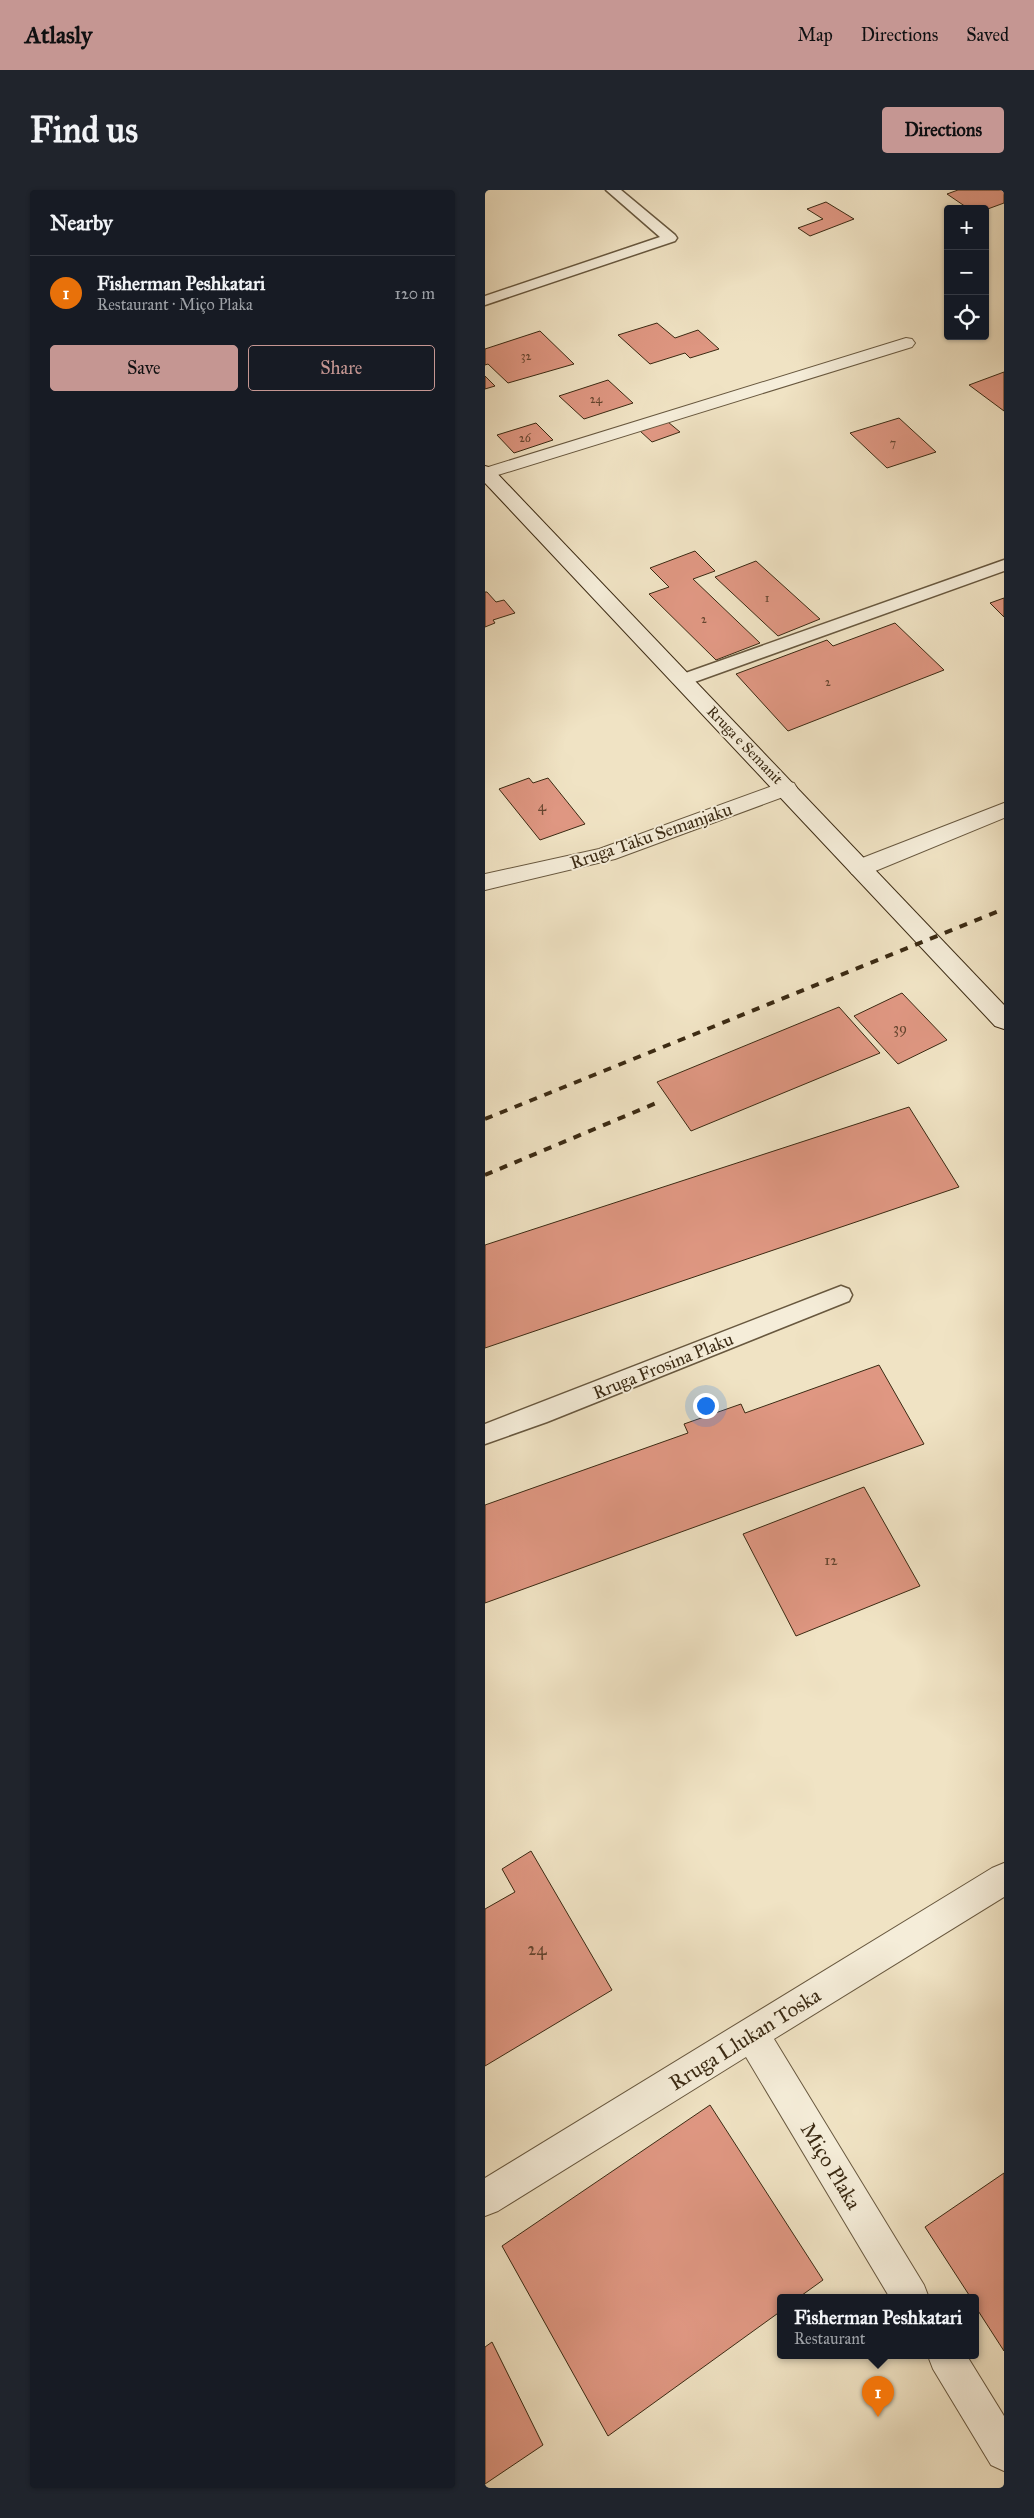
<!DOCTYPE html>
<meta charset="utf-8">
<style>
:root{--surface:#171b24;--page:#20242c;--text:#f1f3f6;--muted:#9ea1a6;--line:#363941;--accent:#c59692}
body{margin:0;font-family:"IM FELL Great Primer",serif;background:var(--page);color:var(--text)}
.controls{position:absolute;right:15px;top:15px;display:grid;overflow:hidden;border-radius:5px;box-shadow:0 1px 4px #0004}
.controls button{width:45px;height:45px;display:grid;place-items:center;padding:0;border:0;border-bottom:1px solid var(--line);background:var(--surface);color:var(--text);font:25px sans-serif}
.you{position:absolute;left:220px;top:1215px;width:18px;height:18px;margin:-12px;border:4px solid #fff;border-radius:50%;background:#1a73e8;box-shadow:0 0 0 8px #1a73e833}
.badge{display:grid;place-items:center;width:32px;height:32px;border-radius:50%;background:var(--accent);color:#fff;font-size:16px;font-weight:700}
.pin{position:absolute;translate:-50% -41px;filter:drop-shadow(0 1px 2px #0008)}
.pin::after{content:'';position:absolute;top:26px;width:18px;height:15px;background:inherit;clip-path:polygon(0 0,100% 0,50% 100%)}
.popup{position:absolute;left:292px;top:2104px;width:202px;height:65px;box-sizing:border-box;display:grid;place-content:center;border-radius:5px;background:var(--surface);filter:drop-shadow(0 1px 4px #0005);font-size:16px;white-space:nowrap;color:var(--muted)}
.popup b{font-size:19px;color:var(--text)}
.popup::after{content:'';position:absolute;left:50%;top:100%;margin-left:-10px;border:10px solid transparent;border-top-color:var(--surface)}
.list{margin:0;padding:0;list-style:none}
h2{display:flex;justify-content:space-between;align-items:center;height:65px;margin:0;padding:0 20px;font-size:21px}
h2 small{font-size:16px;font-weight:400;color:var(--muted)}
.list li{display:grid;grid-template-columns:32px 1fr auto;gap:15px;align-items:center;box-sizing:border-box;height:75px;padding:0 20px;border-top:1px solid var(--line)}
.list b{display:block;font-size:19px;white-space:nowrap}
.list p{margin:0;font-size:16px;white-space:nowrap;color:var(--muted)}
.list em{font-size:16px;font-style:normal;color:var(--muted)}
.actions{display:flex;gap:10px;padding:15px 20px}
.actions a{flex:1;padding:11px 0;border:1px solid var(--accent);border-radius:5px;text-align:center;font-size:18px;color:var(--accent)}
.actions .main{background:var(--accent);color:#111}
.icon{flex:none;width:28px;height:28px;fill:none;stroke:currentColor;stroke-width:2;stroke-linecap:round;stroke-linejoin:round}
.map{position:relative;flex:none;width:519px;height:2298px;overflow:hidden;border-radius:5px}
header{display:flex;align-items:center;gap:30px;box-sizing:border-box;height:70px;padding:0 25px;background:var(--accent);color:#111}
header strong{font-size:24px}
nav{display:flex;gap:28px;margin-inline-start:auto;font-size:18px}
.intro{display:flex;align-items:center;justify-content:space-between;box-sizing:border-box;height:120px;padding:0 30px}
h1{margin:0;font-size:35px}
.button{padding:12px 22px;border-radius:5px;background:var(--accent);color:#111;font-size:18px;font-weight:700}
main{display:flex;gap:30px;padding:0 30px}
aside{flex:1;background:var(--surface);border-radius:5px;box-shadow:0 1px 4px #0004}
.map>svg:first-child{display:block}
.building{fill:#df9782;stroke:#3b2a13}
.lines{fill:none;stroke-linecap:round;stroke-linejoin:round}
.lane-casing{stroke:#68583f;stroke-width:3}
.street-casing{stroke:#68583f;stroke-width:2}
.secondary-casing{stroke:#3b2a13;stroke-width:2}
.lane{fill:#f5edd9;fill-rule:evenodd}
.street{fill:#f5edd9;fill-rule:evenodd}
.secondary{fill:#f5edd9;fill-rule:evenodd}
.rail{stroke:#3b2a13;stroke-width:4;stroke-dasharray:8 8;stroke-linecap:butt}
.labels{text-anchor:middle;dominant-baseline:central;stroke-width:4;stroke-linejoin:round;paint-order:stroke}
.far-number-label{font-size:12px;fill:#64452f}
.far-street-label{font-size:15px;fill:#3b2a13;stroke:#f5edd9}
.number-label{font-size:15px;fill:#64452f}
.street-label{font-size:18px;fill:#3b2a13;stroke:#f5edd9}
.near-number-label{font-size:18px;fill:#64452f}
.near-street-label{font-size:21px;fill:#3b2a13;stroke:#f5edd9}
</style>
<header>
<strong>Atlasly</strong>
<nav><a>Map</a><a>Directions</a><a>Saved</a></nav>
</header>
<div class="intro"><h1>Find us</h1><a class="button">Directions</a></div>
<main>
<aside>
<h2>Nearby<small></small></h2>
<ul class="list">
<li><span class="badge" style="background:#e8710a">1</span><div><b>Fisherman Peshkatari</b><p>Restaurant · Miço Plaka</p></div><em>120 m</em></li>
</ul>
<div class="actions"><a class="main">Save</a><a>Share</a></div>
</aside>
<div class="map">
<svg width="519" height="2298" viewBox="0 0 519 2298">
<rect width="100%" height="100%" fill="#f0e3c4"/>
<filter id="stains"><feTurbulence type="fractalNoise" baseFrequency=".004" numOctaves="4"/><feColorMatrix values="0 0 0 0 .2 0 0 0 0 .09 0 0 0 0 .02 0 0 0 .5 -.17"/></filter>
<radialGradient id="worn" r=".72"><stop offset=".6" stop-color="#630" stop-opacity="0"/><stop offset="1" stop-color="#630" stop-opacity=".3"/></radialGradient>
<path class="building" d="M473,0H519V13L500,20L484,19L462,4Z
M341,12L369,29L325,46L313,38L338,29L322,19Z
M172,133L190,148L213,140L234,159L205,168L200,163L165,174L133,145Z
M55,141L89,174L23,193L3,174L0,175V159Z
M519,182V221L484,195Z
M0,186L10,196L0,199Z
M123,190L148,213L99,229L74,206Z
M414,228L451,262L402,278L365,243Z
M183,232L195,242L167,252L155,241Z
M51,233L68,250L29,263L12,245Z
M210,361L230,381L208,389L275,453L231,470L164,404L184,397L165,378Z
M271,371L335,429L293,446L230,387Z
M0,402H2L11,412L19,410L30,423L8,430L10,433L0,437Z
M519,408V427L505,413Z
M410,433L459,480L303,541L251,484L342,450L348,456Z
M44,588L48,593L63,588L100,634L55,650L14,599Z
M417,803L462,850L413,874L369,826Z
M354,817L395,863L206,941L172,892Z
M424,917L474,997L0,1158V1055Z
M394,1175L439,1254L0,1413V1315L203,1243L199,1234L256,1214L260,1223Z
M379,1297L435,1396L311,1446L258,1344Z
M46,1661L127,1800L0,1876V1719L30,1702L17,1679Z
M225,1915L338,2090L313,2108H296V2121L123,2246L17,2056Z
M519,1983V2161L490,2116V2108H486L440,2037Z
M7,2152L58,2255L0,2294V2157Z"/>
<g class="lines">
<defs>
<path id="lane" d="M121,0H136L190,45L192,48L190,51L0,115V106L175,47Z
M519,370V381L204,494H192L189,490L192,486Z
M356,1096L364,1099L367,1105L364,1111L62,1232L0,1254V1234Z"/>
<path id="street" d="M421,148L427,149L430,153L427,157L0,289V278Z
M301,591L309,593L312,598L309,603L130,669L0,700V684L114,659Z
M519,613V628L383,684L375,686L367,684L363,678L367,672Z
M519,1673V1707L289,1849L439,2095L444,2108H405L261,1867L13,2021L0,2026V1988L507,1678Z
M443,2166H482L519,2226V2281L506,2275L448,2179Z"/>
<path id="secondary" d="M0,276L7,278L519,815V839L510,836L0,293Z"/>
</defs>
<use href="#lane" class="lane-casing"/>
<use href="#street" class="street-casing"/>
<use href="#secondary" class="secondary-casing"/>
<use href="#lane" class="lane"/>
<use href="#street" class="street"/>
<use href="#secondary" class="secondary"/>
<path class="rail" d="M0,929L519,719
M0,985L176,911"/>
</g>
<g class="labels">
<g class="far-number-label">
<text x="41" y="166">32</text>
<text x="111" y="209">24</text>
<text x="40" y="248">26</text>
<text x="408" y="253">7</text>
<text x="282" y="408">1</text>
<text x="219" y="429">2</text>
<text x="343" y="492">2</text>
</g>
<g class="far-street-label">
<text transform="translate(260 555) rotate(46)">Rruga e Semanit</text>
</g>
<g class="number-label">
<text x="57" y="616">4</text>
<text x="415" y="838">39</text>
<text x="346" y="1370">12</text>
</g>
<g class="street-label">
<text transform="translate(166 646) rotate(-19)">Rruga Taku Semanjaku</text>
<text transform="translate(178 1176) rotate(-22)">Rruga Frosina Plaku</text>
</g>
<g class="near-number-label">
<text x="52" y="1759">24</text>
</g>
<g class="near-street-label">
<text transform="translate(260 1849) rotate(-32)">Rruga Llukan Toska</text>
<text transform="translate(346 1976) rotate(59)">Miço Plaka</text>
</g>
</g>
<rect width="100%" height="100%" filter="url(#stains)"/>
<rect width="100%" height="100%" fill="url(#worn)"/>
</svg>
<div class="controls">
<button>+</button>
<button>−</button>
<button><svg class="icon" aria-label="locate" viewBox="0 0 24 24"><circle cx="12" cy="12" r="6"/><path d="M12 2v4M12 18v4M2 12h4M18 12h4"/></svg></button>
</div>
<div class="you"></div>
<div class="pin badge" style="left:393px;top:2227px;background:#e8710a">1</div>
<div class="popup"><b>Fisherman Peshkatari</b>Restaurant</div>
</div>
</main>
